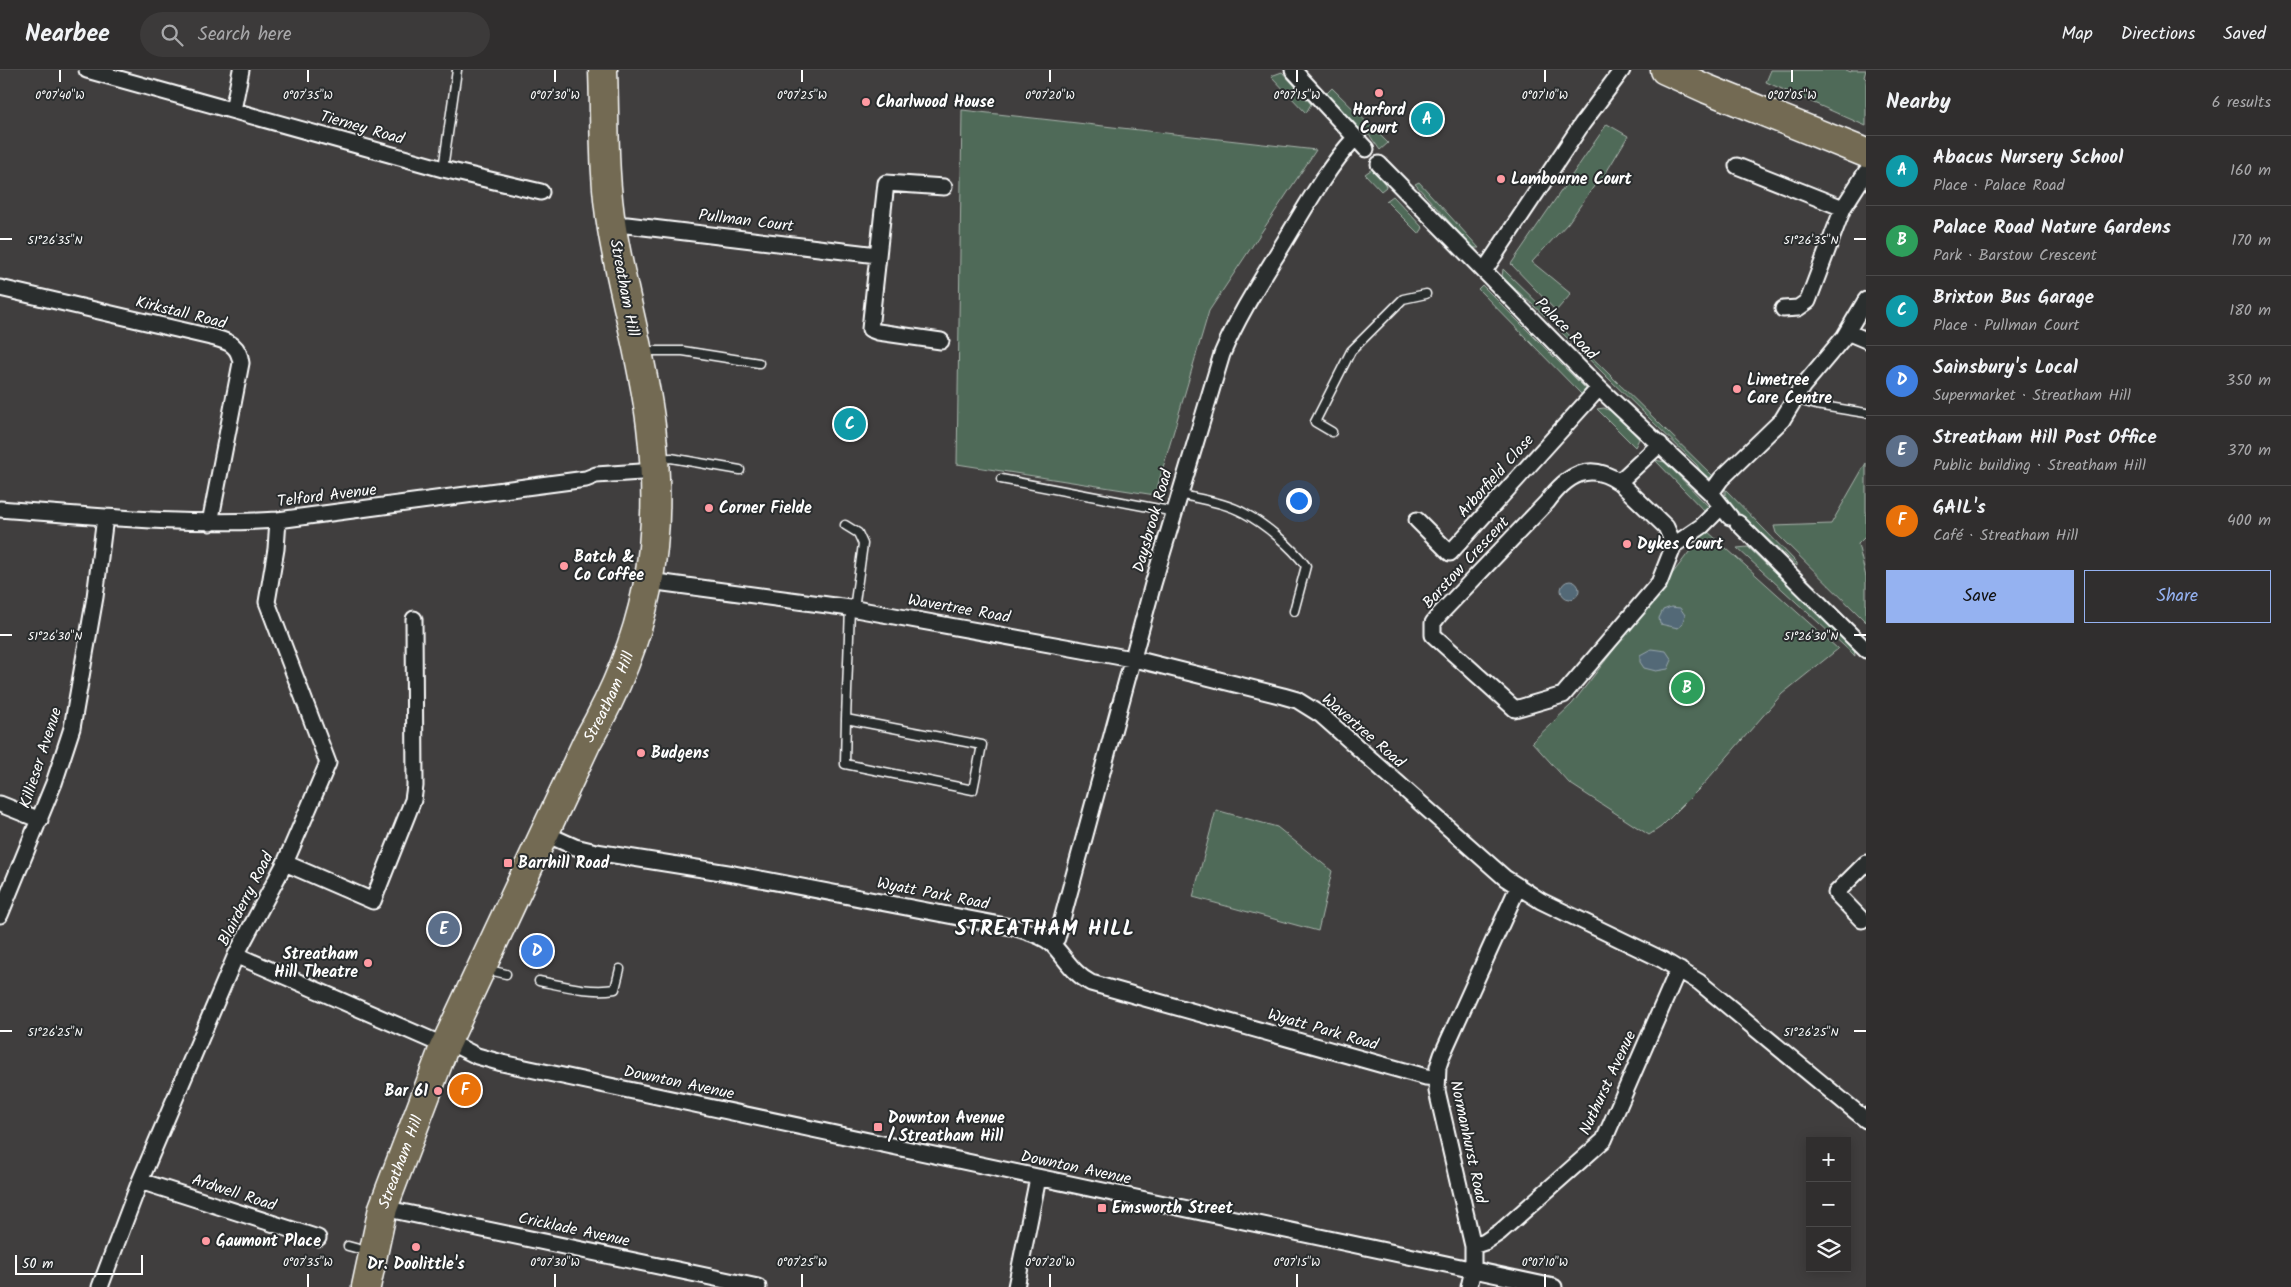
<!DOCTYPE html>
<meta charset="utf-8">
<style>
:root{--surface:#302e2e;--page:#3c3a3a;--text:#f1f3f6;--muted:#a8a8aa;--line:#4b4a4a;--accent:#95b2f1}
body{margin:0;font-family:Kalam,sans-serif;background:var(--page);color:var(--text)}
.controls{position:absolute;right:15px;bottom:15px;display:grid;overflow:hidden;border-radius:0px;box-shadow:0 2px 12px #0003}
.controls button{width:45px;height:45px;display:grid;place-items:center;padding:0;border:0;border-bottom:1px solid var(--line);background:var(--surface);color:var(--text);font:25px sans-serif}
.scale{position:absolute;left:15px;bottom:12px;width:128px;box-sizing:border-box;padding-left:5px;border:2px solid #fff;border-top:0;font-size:14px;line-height:18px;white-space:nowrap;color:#fff;-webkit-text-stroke:4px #2a2d2e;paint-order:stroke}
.you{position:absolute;left:1298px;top:430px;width:18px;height:18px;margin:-12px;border:4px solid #fff;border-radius:50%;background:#1a73e8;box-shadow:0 0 0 8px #1a73e833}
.badge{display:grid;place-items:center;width:32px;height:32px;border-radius:50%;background:var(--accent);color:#fff;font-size:16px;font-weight:700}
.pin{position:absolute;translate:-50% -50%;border:2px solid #fff;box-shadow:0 1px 5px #0006}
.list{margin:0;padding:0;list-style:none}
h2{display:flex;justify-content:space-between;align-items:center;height:65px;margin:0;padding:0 20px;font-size:21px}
h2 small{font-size:16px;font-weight:400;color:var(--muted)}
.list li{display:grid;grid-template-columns:32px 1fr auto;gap:15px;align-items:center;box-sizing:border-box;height:70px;padding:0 20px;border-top:1px solid var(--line)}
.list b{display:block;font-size:19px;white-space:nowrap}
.list p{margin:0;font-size:16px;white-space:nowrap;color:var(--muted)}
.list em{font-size:16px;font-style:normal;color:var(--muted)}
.actions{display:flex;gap:10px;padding:15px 20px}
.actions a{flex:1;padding:11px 0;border:1px solid var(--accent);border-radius:0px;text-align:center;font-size:18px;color:var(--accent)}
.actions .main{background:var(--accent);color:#111}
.icon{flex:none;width:28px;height:28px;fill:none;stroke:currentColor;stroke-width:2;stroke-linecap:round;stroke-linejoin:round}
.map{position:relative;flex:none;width:1866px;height:1217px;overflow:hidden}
header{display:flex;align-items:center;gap:30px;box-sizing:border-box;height:70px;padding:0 25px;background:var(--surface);border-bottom:1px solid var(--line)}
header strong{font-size:24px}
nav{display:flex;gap:28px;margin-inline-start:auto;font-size:18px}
.search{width:350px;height:45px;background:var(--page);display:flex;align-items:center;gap:12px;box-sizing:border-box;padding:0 18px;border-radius:28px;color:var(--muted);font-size:19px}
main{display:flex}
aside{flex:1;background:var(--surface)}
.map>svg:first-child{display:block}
.green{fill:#506a59;stroke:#a8b4ac}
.water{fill:#526977;stroke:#97a5ad}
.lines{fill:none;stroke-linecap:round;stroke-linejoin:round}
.lane-casing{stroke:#fff;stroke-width:11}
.street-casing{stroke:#fff;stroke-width:19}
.highway-casing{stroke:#fff;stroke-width:31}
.lane{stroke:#2a2d2e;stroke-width:8}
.street{stroke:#2a2d2e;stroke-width:15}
.highway{stroke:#736b52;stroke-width:28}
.ticks{fill:none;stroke:#fff;stroke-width:2}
.poi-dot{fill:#ff9aa2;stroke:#2a2d2e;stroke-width:2}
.labels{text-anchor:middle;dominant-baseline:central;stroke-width:4;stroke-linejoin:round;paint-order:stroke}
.poi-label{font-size:16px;font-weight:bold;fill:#fff;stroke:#2a2d2e;text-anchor:start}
.street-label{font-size:16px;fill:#fff;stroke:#2a2d2e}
.district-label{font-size:21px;font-weight:bold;letter-spacing:1px;fill:#fff;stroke:#2a2d2e}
.ticks-label{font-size:12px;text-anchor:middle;fill:#fff;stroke:#2a2d2e;stroke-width:4;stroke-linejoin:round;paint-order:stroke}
</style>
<header>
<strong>Nearbee</strong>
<div class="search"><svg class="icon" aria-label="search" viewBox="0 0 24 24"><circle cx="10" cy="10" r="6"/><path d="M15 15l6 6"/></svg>Search here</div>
<nav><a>Map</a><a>Directions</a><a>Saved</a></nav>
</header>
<main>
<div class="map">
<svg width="1866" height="1217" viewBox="0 0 1866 1217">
<rect width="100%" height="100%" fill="#403e3e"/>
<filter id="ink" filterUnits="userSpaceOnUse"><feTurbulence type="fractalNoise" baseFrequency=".02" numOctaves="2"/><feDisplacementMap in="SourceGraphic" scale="10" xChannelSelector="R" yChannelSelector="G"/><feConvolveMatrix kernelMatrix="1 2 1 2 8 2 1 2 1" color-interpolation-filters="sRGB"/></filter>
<g filter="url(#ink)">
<path class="green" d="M1771,0H1846L1851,2L1852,0H1866L1864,7L1866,9V56L1766,12Z
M1282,2L1311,34L1306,43L1271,6Z
M1332,18L1388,73L1380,80L1370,66L1359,61L1326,24Z
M962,40L1316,80L1209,241L1155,425L957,394Z
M1607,54L1628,66L1601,111L1597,112L1568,153L1532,192L1571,224L1556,241L1511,194Z
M1372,99L1385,114L1386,117L1381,121L1365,104Z
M1419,112L1479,178H1473L1415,114Z
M1393,126L1423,158L1419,164L1386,131Z
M1503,199L1549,244L1545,246L1502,207Z
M1482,215L1586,319L1582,325L1478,219Z
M1560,256L1714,407L1704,408L1697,395L1559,260Z
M1604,338L1615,343L1639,369L1635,377L1597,339Z
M1655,390L1665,392L1711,439L1708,445Z
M1866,393V466L1858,474L1866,507V552L1776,463L1774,456L1831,454Z
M1725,419L1797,493V496L1725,430Z
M1706,460L1838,579L1782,624L1701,717L1661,757L1649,765L1569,713L1532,672L1572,634Z
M1748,477L1854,579L1855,586L1737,478Z
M1216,740L1277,757L1332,801L1318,861L1193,827Z"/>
<path class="water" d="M1561 520a9 9 0 1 1 18 0a9 9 0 1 1-18 0Z
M1671,537L1680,538L1685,545L1682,555L1678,558L1660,554L1659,548L1663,540Z
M1651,579L1666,581L1672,590L1668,599L1656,601L1644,598L1640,592V585Z"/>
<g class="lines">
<defs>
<path id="lane" d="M443,99L457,0
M642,281H683L759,293
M1795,329L1816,335L1866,343
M1332,362L1315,352L1351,281L1403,229L1426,224
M659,389L671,388L740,400
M1001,409L1175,442
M1180,424C1201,430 1224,432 1244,443C1265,454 1292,477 1306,496L1294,541
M845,455L858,463L863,474L854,539
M846,649L845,694L973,720L982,675L846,649L850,538
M485,899L506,904
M539,911C564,916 590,923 615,919L620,899
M348,1176L370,1182"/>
<path id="street" d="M87,0L443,99L541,122
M1293,0L1366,79
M233,40L241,0
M1379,94L1599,318L1711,423L1730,447
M1737,96L1843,138
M611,156L627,155L877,185
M1484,201L1582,54L1622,0
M0,218L215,268C230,272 239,276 241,293L210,453
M1783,239L1798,238L1808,231L1843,138L1866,102
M1847,262L1866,270
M941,271L878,262L870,259L886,113L944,117
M1660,374L1619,412C1589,391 1567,405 1547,432L1439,545L1433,553V565L1515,639L1563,625L1659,513L1674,475L1702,456L1721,437
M1619,412L1666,457L1674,475
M1711,423L1721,409L1782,350L1802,317L1844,267L1866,230
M0,439C93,446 185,456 278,450L586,409L596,405L656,401
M1417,450L1450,483L1599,318
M1738,453L1866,580
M649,511L850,538L1143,591L1283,626L1297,630L1321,645L1505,808L1541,831L1663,890L1699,912L1866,1050
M0,734L40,750
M546,764L575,777L596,782L734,804L1016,858C1028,862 1043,865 1052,874C1065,887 1073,904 1091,913L1426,1007L1436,1008
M285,793L373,831L413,730L415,716L414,549
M0,845L54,713L72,658L95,527L105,447
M1862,850L1836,823L1866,793
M1052,874L1057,868L1153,514L1222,284C1238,246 1260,212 1282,176C1304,140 1326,99 1355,68
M236,885L445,976
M447,971L477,986L502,993L1554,1217
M140,1111L318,1168
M383,1138L758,1217
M1473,1176L1485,1172L1500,1162L1604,1070L1674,909L1680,900
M100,1217L140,1111L236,885L285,793L328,693L267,532L276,479L278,450
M1016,1217L1038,1108
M1469,1217L1473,1200V1176L1437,1021L1438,997L1442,985L1518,817"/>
<g id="highway">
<path d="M1665,0L1707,19L1866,83"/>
<path id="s1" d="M366,1217L383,1138L443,980L587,672C647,567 665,476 651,356C643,289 623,225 612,159C603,106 605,53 603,0"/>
</g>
</defs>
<use href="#lane" class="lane-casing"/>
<use href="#street" class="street-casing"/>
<use href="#highway" class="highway-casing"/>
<use href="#lane" class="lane"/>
<use href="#street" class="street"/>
<use href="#highway" class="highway"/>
</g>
</g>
<path class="ticks" d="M60,0V12M308,0V12M555,0V12M802,0V12M1050,0V12M1297,0V12M1545,0V12M1792,0V12M0,169H12M1854,169H1866M0,565H12M1854,565H1866M0,961H12M1854,961H1866M308,1204V1217M555,1204V1217M802,1204V1217M1050,1204V1217M1297,1204V1217M1545,1204V1217"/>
<g class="poi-dot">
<circle cx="1379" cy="23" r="5"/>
<circle cx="866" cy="32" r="5"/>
<circle cx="1501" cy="109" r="5"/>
<circle cx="1737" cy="319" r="5"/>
<circle cx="709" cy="438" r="5"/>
<circle cx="1627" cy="474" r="5"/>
<circle cx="564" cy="496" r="5"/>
<circle cx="641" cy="683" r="5"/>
<rect x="503" y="788" width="10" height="10" rx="2.5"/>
<circle cx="368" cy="893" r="5"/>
<circle cx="438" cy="1021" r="5"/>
<rect x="873" y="1052" width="10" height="10" rx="2.5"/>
<rect x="1097" y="1133" width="10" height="10" rx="2.5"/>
<circle cx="206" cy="1171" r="5"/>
<circle cx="416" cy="1177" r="5"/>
</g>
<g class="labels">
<g class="poi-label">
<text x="876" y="32">Charlwood House</text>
<text x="1379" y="40" text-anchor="middle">Harford<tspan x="1379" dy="18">Court</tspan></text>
<text x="1511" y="109">Lambourne Court</text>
<text x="1747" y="310">Limetree<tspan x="1747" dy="18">Care Centre</tspan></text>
<text x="719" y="438">Corner Fielde</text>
<text x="1637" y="474">Dykes Court</text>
<text x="574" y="487">Batch &amp;<tspan x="574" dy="18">Co Coffee</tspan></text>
<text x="651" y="683">Budgens</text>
<text x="518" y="793">Barrhill Road</text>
<text x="358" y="884" text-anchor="end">Streatham<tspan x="358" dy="18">Hill Theatre</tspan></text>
<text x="428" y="1021" text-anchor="end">Bar 61</text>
<text x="888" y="1048">Downton Avenue<tspan x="888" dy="18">/ Streatham Hill</tspan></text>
<text x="1112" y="1138">Emsworth Street</text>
<text x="216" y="1171">Gaumont Place</text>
<text x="416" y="1194" text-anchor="middle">Dr. Doolittle's</text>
</g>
<g class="street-label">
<text transform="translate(362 58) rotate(16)">Tierney Road</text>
<text transform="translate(746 151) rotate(7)">Pullman Court</text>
<text transform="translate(624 218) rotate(79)">Streatham Hill</text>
<text transform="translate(181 243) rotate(14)">Kirkstall Road</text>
<text transform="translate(1566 259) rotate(45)">Palace Road</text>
<text transform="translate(1496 406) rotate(-48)">Arborfield Close</text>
<text transform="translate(327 426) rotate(-7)">Telford Avenue</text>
<text transform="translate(1153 451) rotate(-74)">Daysbrook Road</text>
<text transform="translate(1466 493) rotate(-47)">Barstow Crescent</text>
<text transform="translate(959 539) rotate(10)">Wavertree Road</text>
<text stroke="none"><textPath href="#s1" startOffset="640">Streatham Hill</textPath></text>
<text transform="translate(1363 661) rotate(41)">Wavertree Road</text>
<text transform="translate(41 688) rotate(-72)">Killieser Avenue</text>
<text transform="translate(933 824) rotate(11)">Wyatt Park Road</text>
<text transform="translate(246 829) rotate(-63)">Blairderry Road</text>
<text transform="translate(1323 960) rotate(16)">Wyatt Park Road</text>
<text transform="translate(679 1013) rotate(12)">Downton Avenue</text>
<text transform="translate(1608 1013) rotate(-65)">Nuthurst Avenue</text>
<text transform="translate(1468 1072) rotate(78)">Normanhurst Road</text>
<text stroke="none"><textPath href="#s1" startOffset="130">Streatham Hill</textPath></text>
<text transform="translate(1076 1098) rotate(12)">Downton Avenue</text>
<text transform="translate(234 1123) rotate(18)">Ardwell Road</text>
<text transform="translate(574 1160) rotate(12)">Cricklade Avenue</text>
</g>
<g class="district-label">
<text x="1045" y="859">STREATHAM HILL</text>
</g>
</g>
<g class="ticks-label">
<text x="60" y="29">0°07'40"W</text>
<text x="308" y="29">0°07'35"W</text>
<text x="555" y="29">0°07'30"W</text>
<text x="802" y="29">0°07'25"W</text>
<text x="1050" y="29">0°07'20"W</text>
<text x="1297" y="29">0°07'15"W</text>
<text x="1545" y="29">0°07'10"W</text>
<text x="1792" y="29">0°07'05"W</text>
<text x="55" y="174">51°26'35"N</text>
<text x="1811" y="174">51°26'35"N</text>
<text x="55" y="570">51°26'30"N</text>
<text x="1811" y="570">51°26'30"N</text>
<text x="55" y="966">51°26'25"N</text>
<text x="1811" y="966">51°26'25"N</text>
<text x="308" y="1196">0°07'35"W</text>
<text x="555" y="1196">0°07'30"W</text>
<text x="802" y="1196">0°07'25"W</text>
<text x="1050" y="1196">0°07'20"W</text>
<text x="1297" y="1196">0°07'15"W</text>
<text x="1545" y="1196">0°07'10"W</text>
</g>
</svg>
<div class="controls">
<button>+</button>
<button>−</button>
<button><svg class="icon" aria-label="layers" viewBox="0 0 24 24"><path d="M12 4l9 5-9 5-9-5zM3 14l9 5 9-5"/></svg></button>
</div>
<div class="scale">50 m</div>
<div class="you"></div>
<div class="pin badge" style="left:1427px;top:49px;background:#0f9aa8">A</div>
<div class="pin badge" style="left:1687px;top:618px;background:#2e9e5b">B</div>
<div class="pin badge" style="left:850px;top:354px;background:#0f9aa8">C</div>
<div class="pin badge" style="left:537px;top:881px;background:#3f7fe0">D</div>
<div class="pin badge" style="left:444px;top:859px;background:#5c6f8a">E</div>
<div class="pin badge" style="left:465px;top:1020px;background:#e8710a">F</div>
</div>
<aside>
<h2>Nearby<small>6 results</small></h2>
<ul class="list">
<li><span class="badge" style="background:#0f9aa8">A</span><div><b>Abacus Nursery School</b><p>Place · Palace Road</p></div><em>160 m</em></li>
<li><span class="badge" style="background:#2e9e5b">B</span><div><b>Palace Road Nature Gardens</b><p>Park · Barstow Crescent</p></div><em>170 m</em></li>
<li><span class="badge" style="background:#0f9aa8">C</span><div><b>Brixton Bus Garage</b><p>Place · Pullman Court</p></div><em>180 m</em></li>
<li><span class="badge" style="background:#3f7fe0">D</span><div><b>Sainsbury's Local</b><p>Supermarket · Streatham Hill</p></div><em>350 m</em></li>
<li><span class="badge" style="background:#5c6f8a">E</span><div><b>Streatham Hill Post Office</b><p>Public building · Streatham Hill</p></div><em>370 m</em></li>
<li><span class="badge" style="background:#e8710a">F</span><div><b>GAIL's</b><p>Café · Streatham Hill</p></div><em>400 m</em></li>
</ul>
<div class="actions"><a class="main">Save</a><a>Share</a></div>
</aside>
</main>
